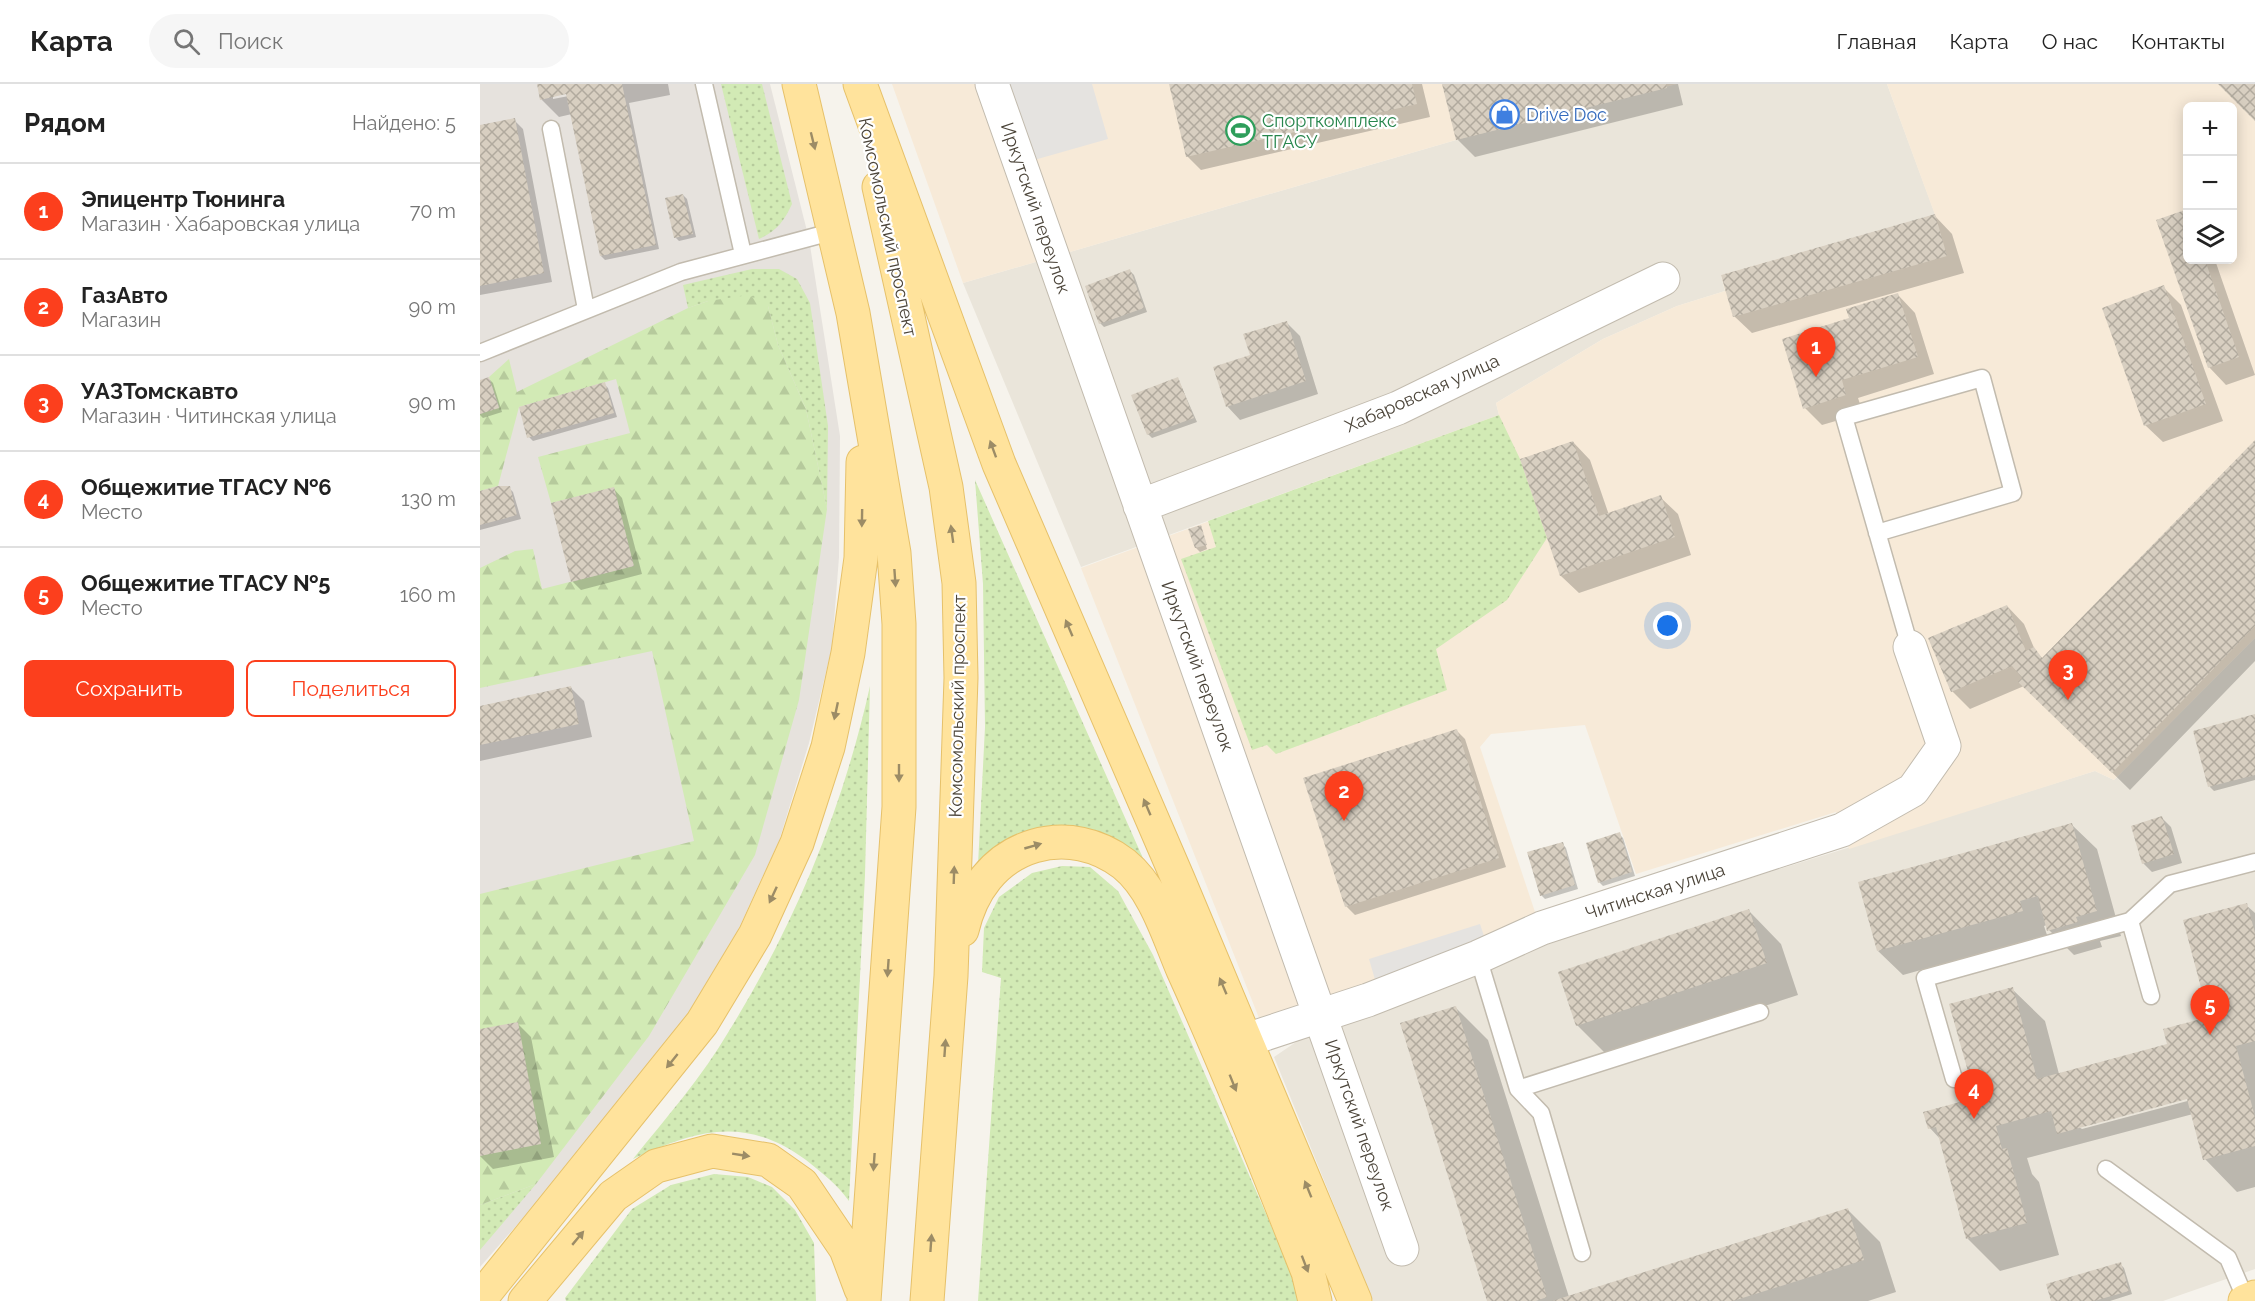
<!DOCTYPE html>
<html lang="ru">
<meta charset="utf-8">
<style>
:root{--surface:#fff;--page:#f6f6f6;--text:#222;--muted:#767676;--line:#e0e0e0;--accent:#fc3f1d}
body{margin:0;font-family:Raleway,sans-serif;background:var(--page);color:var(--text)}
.controls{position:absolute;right:18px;top:18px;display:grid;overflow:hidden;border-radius:9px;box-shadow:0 3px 15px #0003}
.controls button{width:54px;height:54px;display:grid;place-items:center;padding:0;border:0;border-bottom:2px solid var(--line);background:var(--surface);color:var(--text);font:30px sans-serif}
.you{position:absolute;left:1188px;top:542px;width:21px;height:21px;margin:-15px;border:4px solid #fff;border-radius:50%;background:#1a73e8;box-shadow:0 0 0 9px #1a73e833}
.badge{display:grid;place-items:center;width:39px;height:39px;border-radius:50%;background:var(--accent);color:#fff;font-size:20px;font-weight:700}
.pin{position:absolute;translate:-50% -50px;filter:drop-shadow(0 2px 3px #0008)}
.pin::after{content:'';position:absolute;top:32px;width:21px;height:18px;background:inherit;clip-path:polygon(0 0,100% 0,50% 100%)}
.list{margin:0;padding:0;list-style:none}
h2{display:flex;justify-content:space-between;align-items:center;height:78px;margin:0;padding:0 24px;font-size:26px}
h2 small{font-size:20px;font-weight:400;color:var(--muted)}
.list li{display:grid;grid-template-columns:39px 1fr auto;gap:18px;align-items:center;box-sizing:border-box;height:96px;padding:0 24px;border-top:2px solid var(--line)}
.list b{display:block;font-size:22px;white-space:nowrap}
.list p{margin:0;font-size:20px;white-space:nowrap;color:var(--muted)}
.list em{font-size:20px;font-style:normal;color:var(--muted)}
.actions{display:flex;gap:12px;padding:18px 24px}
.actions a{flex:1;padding:14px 0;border:2px solid var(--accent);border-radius:9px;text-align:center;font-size:21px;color:var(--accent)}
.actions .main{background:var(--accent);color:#fff}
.icon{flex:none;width:33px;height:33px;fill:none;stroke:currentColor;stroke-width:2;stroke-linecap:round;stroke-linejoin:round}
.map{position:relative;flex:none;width:1775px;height:1217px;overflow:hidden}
header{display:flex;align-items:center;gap:36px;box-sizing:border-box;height:84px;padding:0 30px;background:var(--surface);border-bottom:2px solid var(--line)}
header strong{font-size:28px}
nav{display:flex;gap:33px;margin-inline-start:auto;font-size:21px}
.search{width:420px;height:54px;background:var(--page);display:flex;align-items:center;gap:15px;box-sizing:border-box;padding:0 21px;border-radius:33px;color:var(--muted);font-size:22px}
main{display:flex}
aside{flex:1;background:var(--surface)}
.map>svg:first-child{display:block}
.residential{fill:#eae5da}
.commercial{fill:#f7ead8;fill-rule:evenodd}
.industrial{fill:#e6e2dd}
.grass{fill:url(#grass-dots)}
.forest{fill:url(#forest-firs)}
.parking{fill:#e5e3e0}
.shadow{fill:#0003;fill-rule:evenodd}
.building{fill:url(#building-cross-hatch)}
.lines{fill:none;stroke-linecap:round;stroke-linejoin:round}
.service-casing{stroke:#c2bbae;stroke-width:19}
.minor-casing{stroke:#c2bbae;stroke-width:35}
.primary-casing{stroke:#e6c16a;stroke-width:35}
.service{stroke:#fff;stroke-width:16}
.minor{stroke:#fff;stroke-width:33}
.primary{stroke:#ffe39c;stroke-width:33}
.oneway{fill:#9c8c66}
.labels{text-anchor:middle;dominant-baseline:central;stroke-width:4.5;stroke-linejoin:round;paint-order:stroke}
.shop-label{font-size:18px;fill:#366cbe;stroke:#fff;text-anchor:start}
.leisure-label{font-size:18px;fill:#27864d;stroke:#fff;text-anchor:start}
.street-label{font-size:18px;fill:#4b4439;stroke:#fff}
</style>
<header>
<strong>Карта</strong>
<div class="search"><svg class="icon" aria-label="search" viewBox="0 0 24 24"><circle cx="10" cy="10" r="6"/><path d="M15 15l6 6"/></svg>Поиск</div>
<nav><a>Главная</a><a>Карта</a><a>О нас</a><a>Контакты</a></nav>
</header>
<main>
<aside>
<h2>Рядом<small>Найдено: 5</small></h2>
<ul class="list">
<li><span class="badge">1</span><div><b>Эпицентр Тюнинга</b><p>Магазин · Хабаровская улица</p></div><em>70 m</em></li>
<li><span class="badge">2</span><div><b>ГазАвто</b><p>Магазин</p></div><em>90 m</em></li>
<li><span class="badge">3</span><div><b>УАЗТомскавто</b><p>Магазин · Читинская улица</p></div><em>90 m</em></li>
<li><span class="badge">4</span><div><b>Общежитие ТГАСУ №6</b><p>Место</p></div><em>130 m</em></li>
<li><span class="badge">5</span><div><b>Общежитие ТГАСУ №5</b><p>Место</p></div><em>160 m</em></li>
</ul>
<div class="actions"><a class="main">Сохранить</a><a>Поделиться</a></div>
</aside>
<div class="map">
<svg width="1775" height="1217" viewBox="0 0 1775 1217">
<defs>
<pattern id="grass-dots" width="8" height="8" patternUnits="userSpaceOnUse" patternTransform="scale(1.5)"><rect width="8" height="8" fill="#d2eab5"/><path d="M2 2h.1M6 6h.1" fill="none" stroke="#b6ca9c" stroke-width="1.8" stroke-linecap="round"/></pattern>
<pattern id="forest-firs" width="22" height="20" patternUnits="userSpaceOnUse" patternTransform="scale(1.5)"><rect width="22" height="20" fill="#d2eab5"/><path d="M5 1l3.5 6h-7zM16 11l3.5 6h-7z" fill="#b6ca9c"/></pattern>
<pattern id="building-cross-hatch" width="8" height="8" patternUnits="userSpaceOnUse" patternTransform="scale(1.5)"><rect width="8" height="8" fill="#d8cfc1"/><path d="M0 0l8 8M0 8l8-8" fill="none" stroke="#b1aa9e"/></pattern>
</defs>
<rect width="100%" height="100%" fill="#f6f3ec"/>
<path class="residential" d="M1197,0H1407L1455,130L1241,191L1245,207L1197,222L1123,255L1016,319L1019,331L601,483L483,199L976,56Z
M1775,554V1185L1683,1217H893L794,973L819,956L1068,857L1615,687L1634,696Z"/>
<path class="commercial" d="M412,0H1197L976,56L483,199Z
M1407,0H1775V554L1634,696L1615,687L1369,765L1356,728L1156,790L1105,641L1011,650L1000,663L1056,831L884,904L779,934L601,484L1019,331L1016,319L1123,255L1197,222L1245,207L1241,191L1455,131ZM1708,22H1752V176H1708Z"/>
<path class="industrial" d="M0,0H290L329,155L360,352L359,473L352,563L329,659L299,757L258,846L209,928L94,1076L0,1183Z"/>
<path class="grass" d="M241,0H282L312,120C304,137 297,147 279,155Z
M272,185H299L317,195L330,219L348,342L347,425L326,325L298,261L288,222L228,217L208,224L203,201Z
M1019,331L1040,375L1067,454L1027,516L956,565L967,606L796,670L787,661L772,666L701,475L736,463L728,437Z
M495,396L666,781L641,761L498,781L505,643L503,500Z
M390,602L385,791L369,1117C357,1100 342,1089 326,1076C264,1031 217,1046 153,1075C186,1034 222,993 249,947C315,840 363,724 390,602Z
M582,782L610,783L638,807L673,871L811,1187L820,1217H498L521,894L502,888L504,844L519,813L552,789Z
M234,1090L268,1093L292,1103L315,1126L334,1159L336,1217H86L85,1214L152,1125L191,1101Z
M56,1100L0,1166V1121Z"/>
<path class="forest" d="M269,211L288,222L298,261L326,325L347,425L319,616L275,771L169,952L56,1100L0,1121V810L214,757L172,567L0,604V484L35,467L53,465L62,505L153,482L134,404L71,419L58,373L150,349L136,295L39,323L18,402L0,407V330L19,323L9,293L29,275L37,308L208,224L228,217Z"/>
<path class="parking" d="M512,0H612L628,55L540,80Z
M1000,840L1004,852L896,899L889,875Z"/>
<path class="shadow" d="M58,0H188L190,11L149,19L179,165L125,176L121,172L92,30L79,33L61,15ZM93,8L94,11L73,15V12Z
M691,0H942L950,33L721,86L708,73Z
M963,0H1198L1203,21L995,73L977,55Z
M34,36L43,45L72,198L0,211V42Z
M203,111L207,115L216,153L199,157L195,153Z
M1455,132L1472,150L1484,189L1272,249L1254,232Z
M1678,137L1708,176H1735L1775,291L1746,301L1729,283Z
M650,187L654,191L667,228L624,243L620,239Z
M1683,203L1701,221L1743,337L1683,358L1665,341Z
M1418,211L1435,229L1454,290L1378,314L1383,329L1342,341L1325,324L1371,235Z
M806,238L820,252L838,310L760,336L747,322L772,272Z
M9,295L13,299L22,328L3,334L0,331V298Z
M698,295L717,338L672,354L668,350Z
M124,300L128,304L137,333L53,357L49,353Z
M1093,358L1110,376L1129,431L1180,413L1198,430L1211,471L1099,509L1081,492Z
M1775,358V577L1650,706L1544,602L1490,625L1472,607L1527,522L1544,540L1555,566L1563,575Z
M29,404L33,408L41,435L0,446V409Z
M134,405L142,414L162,490L101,506L92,497Z
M720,443L727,465L720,468L716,464Z
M91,604L104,617L112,653L0,677V623Z
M1775,631V696L1734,707L1730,703L1715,648Z
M976,646L985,655L1026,783L875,831L866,822Z
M1682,734L1691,743L1702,779L1672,788L1663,779Z
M1592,741L1617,765L1641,852L1620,857L1622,863L1594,871L1569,846L1567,841L1564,842L1567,851L1423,891L1398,867Z
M1139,750L1143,754L1155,792L1123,802L1119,798Z
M1082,759L1086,764L1098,805L1065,815L1061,811Z
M1766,821L1775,829V1103L1757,1108L1725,1075L1713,1030L1547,1074L1552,1090L1559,1098L1579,1171L1520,1187L1487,1154L1461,1056L1450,1044L1503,1013L1500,1001L1490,991L1532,905L1565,937L1579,990L1688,961L1742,931L1725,914ZM1714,1012L1715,1015L1602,1045L1599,1043Z
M1269,827L1301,860L1318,911L1129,973L1097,941Z
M975,923L1008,956L1089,1213L1368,1126L1400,1158L1416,1208L1388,1217H1009Z
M37,939L51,953L74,1073L13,1085L0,1072V946Z
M1640,1180L1644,1184L1652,1210L1630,1217H1572Z"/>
<path class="building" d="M57,0H142L176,161L120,172L86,10L60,16Z
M689,0H932L937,20L706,73Z
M962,0H1186L1187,4L976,56Z
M1738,0H1775V37Z
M35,34L64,189L0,202V41Z
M203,110L213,150L194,154L185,114Z
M1708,125V176H1725L1759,273L1728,284L1676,136Z
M1455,130L1467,172L1253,233L1241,191Z
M650,185L664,224L619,240L605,202Z
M1684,201L1726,320L1664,342L1622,224Z
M1418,209L1438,273L1362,296L1366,311L1323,325L1302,255L1369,234L1366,225Z
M807,237L826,297L746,323L733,283L770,271L763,250Z
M9,293L19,324L0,330V296Z
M698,293L714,334L667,351L651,311Z
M125,298L134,329L47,354L39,323Z
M1775,356V542L1632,689L1538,598L1542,594L1532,582L1471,608L1448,554L1527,521L1546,567L1554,563L1562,574Z
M1093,357L1119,432L1181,411L1195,453L1080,492L1040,375Z
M18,402H30L37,431L0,441V407Z
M134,403L154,482L91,498L71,419Z
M721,441L727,461L715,464L708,445Z
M91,602L99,640L0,661V622Z
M1775,630V691L1728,703L1713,647Z
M977,645L1019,774L865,823L823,694Z
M1682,732L1694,770L1662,780L1651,742Z
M1592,739L1617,827L1596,833L1598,838L1567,847L1558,812L1540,817L1543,827L1397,867L1378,798Z
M1140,748L1152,788L1118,799L1106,759Z
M1083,758L1095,801L1060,812L1047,768Z
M1767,819L1775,849V957L1756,962L1775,1033V1062L1723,1076L1707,1015L1577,1050L1571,1027L1516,1042L1522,1065L1527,1064L1547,1139L1486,1155L1456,1043L1448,1045L1443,1028L1502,1012L1496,990L1489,991L1469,920L1533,903L1557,995L1687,960L1683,945L1740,930L1735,912L1724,915L1703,836Z
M1269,825L1287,879L1096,942L1078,888Z
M976,922L1067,1213L1056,1217H1007L920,939Z
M38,938L61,1060L0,1072V945Z
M1368,1124L1384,1176L1253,1217H1072Z
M1641,1178L1649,1207L1614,1217H1571L1566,1200Z"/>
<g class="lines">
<defs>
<path id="service" d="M224,0L263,170
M71,45L106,225
M0,269L201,188L355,147
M1397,449L1533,409L1502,294L1364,333L1430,563
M1650,837L1671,912
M998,873L1038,1005L1061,1029L1102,1169
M1474,995L1445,894L1650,837L1690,800L1775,778
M1038,1005L1280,928
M1626,1085L1748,1174L1766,1216"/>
<path id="minor" d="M512,0L922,1165
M660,422L918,324L1183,195
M739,965L888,916L998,873L1062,844L1362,746L1433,706L1464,662L1430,563"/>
<path id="primary" d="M319,0L373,229L414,469L419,540V723L384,1217
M380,0L519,380L698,795L875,1217
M399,103L466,403L479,499L481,594L471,892L447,1217
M482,846C491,807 514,774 554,762C586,753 618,760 644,780C675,805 688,851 703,886C748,985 788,1087 828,1188L835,1217
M0,1215L222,939L275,851L317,759L348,663L368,569L381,474L383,378
M45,1217L133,1112L176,1082L232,1067L288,1076L322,1100L366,1165L381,1205
M1765,1217L1775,1213"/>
</defs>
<use href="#service" class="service-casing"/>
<use href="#minor" class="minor-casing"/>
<use href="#primary" class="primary-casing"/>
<use href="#service" class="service"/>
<use href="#minor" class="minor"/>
<use href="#primary" class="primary"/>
</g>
<defs><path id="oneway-solid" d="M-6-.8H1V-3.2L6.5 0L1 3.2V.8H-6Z" transform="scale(1.5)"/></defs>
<g class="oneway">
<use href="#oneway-solid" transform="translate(333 57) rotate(76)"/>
<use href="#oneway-solid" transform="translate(513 365) rotate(-110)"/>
<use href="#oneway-solid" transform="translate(382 434) rotate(91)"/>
<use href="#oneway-solid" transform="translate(472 450) rotate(-98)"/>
<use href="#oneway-solid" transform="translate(415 494) rotate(86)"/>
<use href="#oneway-solid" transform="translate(589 544) rotate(-113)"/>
<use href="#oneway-solid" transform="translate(356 627) rotate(102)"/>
<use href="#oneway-solid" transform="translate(419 689) rotate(90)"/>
<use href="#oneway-solid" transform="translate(667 723) rotate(-113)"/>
<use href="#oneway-solid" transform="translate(553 762) rotate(-16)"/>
<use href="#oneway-solid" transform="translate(474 791) rotate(-88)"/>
<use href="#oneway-solid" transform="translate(293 811) rotate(115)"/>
<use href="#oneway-solid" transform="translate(408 884) rotate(94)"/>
<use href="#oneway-solid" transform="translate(743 902) rotate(-113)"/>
<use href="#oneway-solid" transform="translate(465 964) rotate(-86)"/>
<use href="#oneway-solid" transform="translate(192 977) rotate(129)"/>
<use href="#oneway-solid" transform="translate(753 999) rotate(68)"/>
<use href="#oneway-solid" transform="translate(261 1071) rotate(9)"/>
<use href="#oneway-solid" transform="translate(394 1078) rotate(94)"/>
<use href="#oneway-solid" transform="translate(828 1105) rotate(-112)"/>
<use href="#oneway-solid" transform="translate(98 1154) rotate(-50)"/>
<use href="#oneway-solid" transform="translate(451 1159) rotate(-86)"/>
<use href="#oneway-solid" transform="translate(825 1180) rotate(69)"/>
</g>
<defs>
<symbol id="shop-ring" viewBox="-11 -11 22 22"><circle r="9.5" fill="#fff" stroke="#3f7fe0" stroke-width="1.5"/><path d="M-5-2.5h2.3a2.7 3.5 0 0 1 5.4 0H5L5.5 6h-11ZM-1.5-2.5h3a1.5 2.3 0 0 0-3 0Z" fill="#3f7fe0"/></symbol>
<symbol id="stadium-ring" viewBox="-11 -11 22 22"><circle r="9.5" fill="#fff" stroke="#2e9e5b" stroke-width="1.5"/><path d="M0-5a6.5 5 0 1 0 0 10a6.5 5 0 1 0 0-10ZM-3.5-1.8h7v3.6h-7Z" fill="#2e9e5b"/></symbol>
</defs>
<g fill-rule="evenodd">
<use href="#shop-ring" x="1008" y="14" width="33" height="33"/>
<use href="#stadium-ring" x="744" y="30" width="33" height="33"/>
</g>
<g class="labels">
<g class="shop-label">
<text x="1046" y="30">Drive Doc</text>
</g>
<g class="leisure-label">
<text x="782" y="36">Спорткомплекс<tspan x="782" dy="21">ТГАСУ</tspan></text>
</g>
<g class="street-label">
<text transform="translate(556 124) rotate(71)">Иркутский переулок</text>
<text transform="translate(408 143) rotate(78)">Комсомольский проспект</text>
<text transform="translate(942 309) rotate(-24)">Хабаровская улица</text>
<text transform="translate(718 582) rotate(70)">Иркутский переулок</text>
<text transform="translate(477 622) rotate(-89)">Комсомольский проспект</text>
<text transform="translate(1175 807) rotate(-18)">Читинская улица</text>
<text transform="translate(880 1041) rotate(71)">Иркутский переулок</text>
</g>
</g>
</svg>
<div class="controls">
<button>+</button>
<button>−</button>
<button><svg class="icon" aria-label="layers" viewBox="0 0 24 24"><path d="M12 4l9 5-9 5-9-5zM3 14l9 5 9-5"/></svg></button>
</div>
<div class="you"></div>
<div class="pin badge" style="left:1336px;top:293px">1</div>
<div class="pin badge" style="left:864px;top:737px">2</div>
<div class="pin badge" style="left:1588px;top:616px">3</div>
<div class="pin badge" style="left:1494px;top:1035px">4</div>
<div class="pin badge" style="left:1730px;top:951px">5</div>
</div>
</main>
